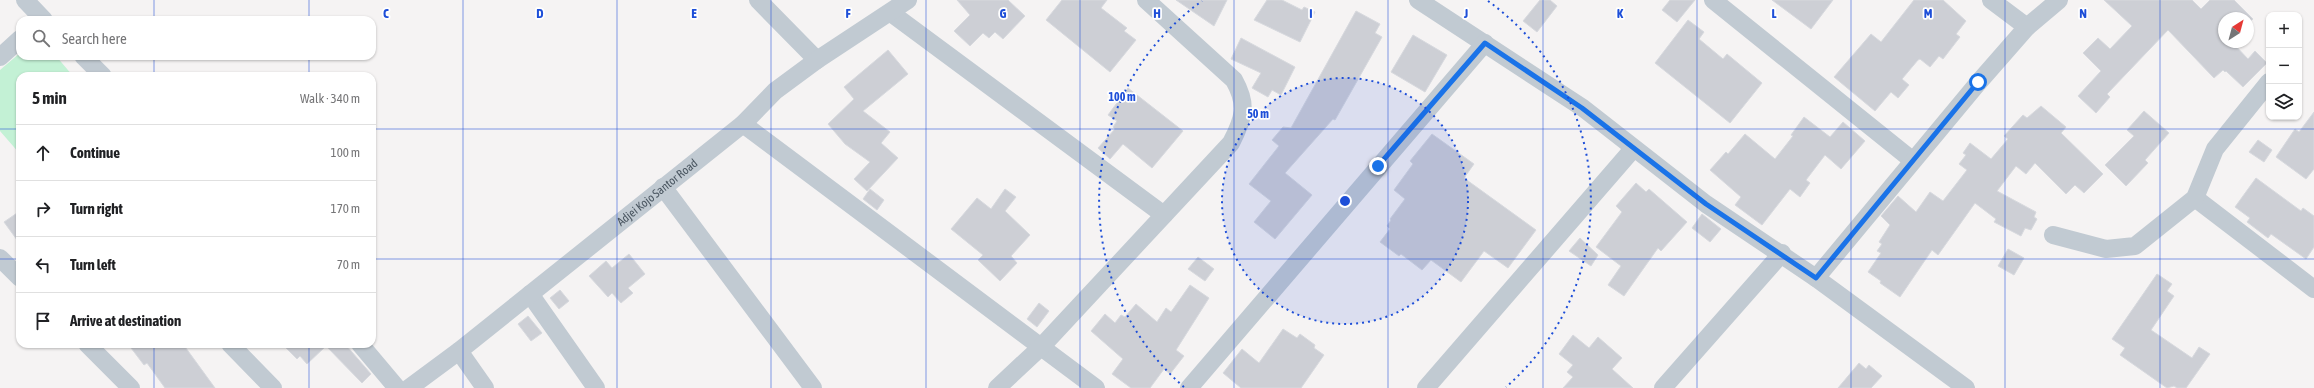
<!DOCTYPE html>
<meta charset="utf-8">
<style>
:root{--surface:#fff;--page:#f6f6f6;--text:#202124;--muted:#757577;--line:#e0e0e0}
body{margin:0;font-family:"Asap Condensed",sans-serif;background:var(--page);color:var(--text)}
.controls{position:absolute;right:12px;top:12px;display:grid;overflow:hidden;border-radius:8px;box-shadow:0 1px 3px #0004}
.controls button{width:36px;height:36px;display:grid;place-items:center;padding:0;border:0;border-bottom:1px solid var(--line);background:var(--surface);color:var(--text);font:20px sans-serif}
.compass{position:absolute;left:2218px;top:12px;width:36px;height:36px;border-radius:50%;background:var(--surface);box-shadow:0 1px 3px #0004;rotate:36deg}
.stop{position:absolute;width:12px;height:12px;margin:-9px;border:3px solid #1a73e8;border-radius:50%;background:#fff}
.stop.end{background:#1a73e8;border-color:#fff;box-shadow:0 1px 4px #0008}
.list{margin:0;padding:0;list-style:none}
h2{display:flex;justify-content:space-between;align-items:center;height:52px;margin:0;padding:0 16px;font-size:17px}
h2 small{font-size:13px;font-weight:400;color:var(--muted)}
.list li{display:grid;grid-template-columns:26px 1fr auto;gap:12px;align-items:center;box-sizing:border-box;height:56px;padding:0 16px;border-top:1px solid var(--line)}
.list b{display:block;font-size:15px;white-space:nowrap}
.list em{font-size:13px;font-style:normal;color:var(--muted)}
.icon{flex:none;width:22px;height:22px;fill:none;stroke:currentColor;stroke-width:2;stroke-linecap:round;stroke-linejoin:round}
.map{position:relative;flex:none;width:2314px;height:388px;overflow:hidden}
.search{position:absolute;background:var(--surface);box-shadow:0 1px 3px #0004;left:16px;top:16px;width:360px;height:44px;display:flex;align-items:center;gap:10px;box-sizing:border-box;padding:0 14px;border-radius:12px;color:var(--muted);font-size:15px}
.panel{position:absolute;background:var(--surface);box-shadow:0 1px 3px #0004;left:16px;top:72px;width:360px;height:276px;border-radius:12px}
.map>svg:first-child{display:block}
.green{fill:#c3f1d5}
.building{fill:#cdcfd5;stroke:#d7d9de}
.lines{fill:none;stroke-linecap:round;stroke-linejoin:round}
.minor{stroke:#c1cad2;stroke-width:18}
.route{stroke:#1a73e8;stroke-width:5}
.grid{fill:none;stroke:#1d4ed8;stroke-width:1;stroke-opacity:0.55}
.ring{fill:none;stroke:#1d4ed8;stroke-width:2;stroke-dasharray:2 4}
.labels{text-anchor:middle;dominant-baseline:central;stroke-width:3.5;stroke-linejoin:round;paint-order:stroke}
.street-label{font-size:12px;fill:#4a5661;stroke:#fff}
.grid-label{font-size:13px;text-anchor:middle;font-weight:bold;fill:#1d4ed8;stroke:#fff;stroke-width:3.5;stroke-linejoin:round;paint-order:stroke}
.centre{fill:#1d4ed8;stroke:#fff;stroke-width:2}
.ring-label{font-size:12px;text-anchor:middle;font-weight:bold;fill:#1d4ed8;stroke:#fff;stroke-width:3.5;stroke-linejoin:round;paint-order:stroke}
</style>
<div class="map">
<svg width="2314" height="388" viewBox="0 0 2314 388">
<rect width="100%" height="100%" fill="#f5f3f3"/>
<path class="green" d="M20,53V56H56L73,76H20V154L0,131V70Z"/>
<path class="building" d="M957,0H1008L1025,16L1003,39L995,32L989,38L983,33L970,46L954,31L970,15Z
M1062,0H1107L1101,8L1127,28L1124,31L1136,40L1110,72L1046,20Z
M1176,0H1227L1214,26Z
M1267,0H1282L1302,10L1304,7L1315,12L1300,42L1254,20Z
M1540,0H1550L1557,6L1537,32L1523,21Z
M1670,0H1695L1677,22L1662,10Z
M1772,0H1833L1811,29Z
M1914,0H1943L1966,21L1956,34L1960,37L1943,59L1939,56L1930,67L1920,59L1918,60L1902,79L1909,85L1898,98L1891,92L1875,111L1834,77L1871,34L1881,42Z
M2104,0H2192L2201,9L2210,0H2234L2253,19L2248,23V18H2224V42H2232L2248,59L2255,51L2267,63L2243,87L2226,71L2225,72L2223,70L2214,78L2168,30L2107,94L2110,97L2096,113L2078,96L2101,71L2083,53L2098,38L2110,49L2132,26Z
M1356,11L1380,24L1375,33L1382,37L1335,120L1333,119L1285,173L1312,195L1275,239L1254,222L1271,201L1249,184L1279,146L1272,140L1283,127L1291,128Z
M1688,20L1704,32L1699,39L1723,59L1727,54L1762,83L1730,123L1655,63Z
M1413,35L1447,55L1425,92L1391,72Z
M1241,38L1295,67L1281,95L1272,90L1268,97L1252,88L1261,73L1231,59Z
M888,50L908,74L863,111L890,132L881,143L898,158L867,191L854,179L870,162L845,144L828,124L854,99L844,87Z
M1128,88L1183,131L1152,168L1123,144L1110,159L1098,148L1115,129L1113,127L1117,121L1108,115Z
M2041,106L2066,127L2061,133L2103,174L2084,193L2075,185L2066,194L2035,163L2026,174L2016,166L1997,191L2036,212L2034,217L2037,219L2031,230L2025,228L2021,236L1994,222L1996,219L1975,203L1938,255L1932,250L1900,297L1880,283L1881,281L1868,272L1881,253L1877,251L1882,244L1879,242L1890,225L1881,216L1898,196L1916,212L1930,192L1943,201L1967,170L1959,164L1966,155L1963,153L1970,143L1991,159L2008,139L2004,136L2023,115L2027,118Z
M2144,111L2169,133L2145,160L2148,163L2126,186L2105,165L2134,136L2127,130Z
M2314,112V169L2306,179L2276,157L2295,129L2299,132Z
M1804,117L1830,137L1843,122L1865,141L1841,169L1825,155L1806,180L1810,183L1800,197L1790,189L1762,225L1735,205L1741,197L1710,170L1726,152L1728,154L1745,134L1775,159L1793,136L1791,135Z
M1432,134L1474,164L1464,178L1536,230L1508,268L1484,251L1461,282L1431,260L1422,270L1401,254L1399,256L1380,242L1390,229L1387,226L1391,220L1390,219L1405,199L1394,190L1413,164L1410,161Z
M2258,140L2272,150L2264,162L2249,152Z
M2256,178L2301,211L2303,208L2314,216V247L2306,259L2271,234L2268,238L2247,222L2250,218L2235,207Z
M1636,183L1646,192L1649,189L1687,222L1661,251L1658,248L1624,296L1608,285L1621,266L1596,247L1622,212L1616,206Z
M870,189L884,200L877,210L863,199Z
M1005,189L1016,197L1005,211L1030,235L1011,256L1017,263L1000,281L978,260L983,255L951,229L977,198L991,209Z
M20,211V244L4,222Z
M1702,214L1721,229L1710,242L1692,228Z
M1580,238L1598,255L1591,266L1569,251Z
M2008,249L2024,258L2014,275L1998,266Z
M629,254L645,274L628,288L633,293L621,303L612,293L608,297L589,276L606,261L612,268Z
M1198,257L1214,269L1205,281L1188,269Z
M2157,274L2172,284L2167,291L2174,296L2151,330L2192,358L2199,347L2210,354L2186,388H2177L2174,386L2167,388L2120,355L2125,348L2112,339Z
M1190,285L1209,298L1176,350L1184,356L1170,374L1164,369L1150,388H1131L1112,374L1123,359L1091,331L1105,314L1115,323L1121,315L1125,317L1136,304L1157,322L1166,308L1171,312Z
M560,290L569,301L559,309L550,298Z
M1039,303L1049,311L1037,327L1027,319Z
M528,316L542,333L531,341L518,324Z
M1283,329L1297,338L1300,334L1315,345L1314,348L1324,355L1301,388H1241L1223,373L1242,349L1259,363Z
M1573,335L1589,348L1598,337L1622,358L1612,369L1633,388H1563L1573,377L1567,372L1573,365L1559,354Z
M128,344H183L215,388H165L147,363L144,365Z
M282,344H345L371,374L362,383L326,346L307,364L300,356L297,359Z
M1859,363L1866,369L1869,365L1882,376L1871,388H1838Z"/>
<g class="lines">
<g class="minor">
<path d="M25,0L44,20"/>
<path d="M758,0L817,60"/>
<path d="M1418,0L1583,108L1706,204L1816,278"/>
<path d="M1713,0L1912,160"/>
<path d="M1991,0L2027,27"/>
<path d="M891,13L1164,215"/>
<path d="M83,56L103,76"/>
<path d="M0,57L20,39"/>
<path d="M743,124L1096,388"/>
<path d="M663,187L813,388"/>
<path d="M2195,198L2314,289"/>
<path d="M2053,235L2106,249L2135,246L2195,198L2215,149L2269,82"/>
<path d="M0,258L20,278"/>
<path d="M530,294L596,388"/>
<path d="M87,344L131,388"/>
<path d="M230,344L273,388"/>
<path d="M360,344L397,388"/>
<path d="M459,351L485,388"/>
<path id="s1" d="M409,388L459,351L743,124L775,91L817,60L908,0"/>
<path d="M997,388L1042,346L1231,143C1244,118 1248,105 1234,80L1146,0"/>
<path d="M1189,388L1485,43"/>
<path d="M1426,388L1633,149"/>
<path d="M1663,388L1782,253"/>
<path d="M1966,388L1816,278L1978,83L2027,27L2059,0"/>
</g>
</g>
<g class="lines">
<path class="route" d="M1378,166L1485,43L1582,108L1706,204L1816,278L1978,82"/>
</g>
<path class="grid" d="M154,0V20M309,0V20M463,0V388M617,0V388M771,0V388M926,0V388M1080,0V388M1234,0V388M1388,0V388M1543,0V388M1697,0V388M1851,0V388M2005,0V388M2160,0V388M154,56V76M309,56V76M0,129H20M372,129H2314M0,259H20M372,259H2314M154,344V388M309,344V388"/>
<circle cx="1345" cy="201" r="123" fill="#1d4ed8" fill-opacity=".12"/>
<g class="ring">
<circle cx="1345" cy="201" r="123"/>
<path d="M1184 387A246 246 0 0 1 1202 1M1488 1A246 246 0 0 1 1506 387"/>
</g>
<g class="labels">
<g class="street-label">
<text stroke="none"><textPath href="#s1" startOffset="316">Adjei Kojo Santor Road</textPath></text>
</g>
</g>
<g class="grid-label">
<text x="386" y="18">C</text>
<text x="540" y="18">D</text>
<text x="694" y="18">E</text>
<text x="848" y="18">F</text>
<text x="1003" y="18">G</text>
<text x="1157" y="18">H</text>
<text x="1311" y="18">I</text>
<text x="1466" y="18">J</text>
<text x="1620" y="18">K</text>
<text x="1774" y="18">L</text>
<text x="1928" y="18">M</text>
<text x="2083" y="18">N</text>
</g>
<circle cx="1345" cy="201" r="6" class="centre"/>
<g class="ring-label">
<text x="1122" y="101">100 m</text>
<text x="1258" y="118">50 m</text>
</g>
</svg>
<div class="controls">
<button>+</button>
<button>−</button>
<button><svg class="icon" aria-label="layers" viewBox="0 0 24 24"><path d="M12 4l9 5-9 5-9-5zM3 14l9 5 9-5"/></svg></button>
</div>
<svg class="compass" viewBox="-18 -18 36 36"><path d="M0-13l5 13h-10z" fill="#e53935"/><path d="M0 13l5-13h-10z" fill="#757577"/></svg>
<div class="stop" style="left:1978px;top:82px"></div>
<div class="stop end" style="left:1378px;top:166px"></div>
<div class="search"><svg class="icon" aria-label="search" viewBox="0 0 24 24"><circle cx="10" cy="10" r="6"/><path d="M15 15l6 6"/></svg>Search here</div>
<section class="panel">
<h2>5 min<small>Walk · 340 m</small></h2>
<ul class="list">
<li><svg class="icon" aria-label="ahead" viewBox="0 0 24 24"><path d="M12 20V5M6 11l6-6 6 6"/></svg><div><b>Continue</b></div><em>100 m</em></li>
<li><svg class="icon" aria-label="right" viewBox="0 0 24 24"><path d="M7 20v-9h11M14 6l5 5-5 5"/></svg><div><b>Turn right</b></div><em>170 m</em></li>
<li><svg class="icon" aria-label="left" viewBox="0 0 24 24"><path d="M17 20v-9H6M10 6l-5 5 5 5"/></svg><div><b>Turn left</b></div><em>70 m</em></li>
<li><svg class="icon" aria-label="arrive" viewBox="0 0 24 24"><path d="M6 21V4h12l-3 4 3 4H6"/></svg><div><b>Arrive at destination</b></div></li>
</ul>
</section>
</div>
